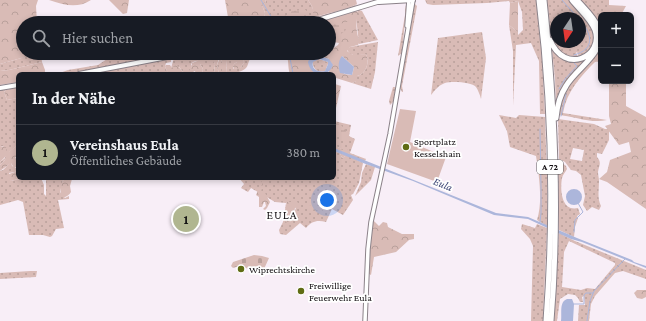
<!DOCTYPE html>
<html lang="de">
<meta charset="utf-8">
<style>
:root{--surface:#171b24;--page:#242831;--text:#f1f3f6;--muted:#9ea1a6;--line:#363941;--accent:#b0b690}
body{margin:0;font-family:"Crimson Pro",serif;background:var(--page);color:var(--text)}
.controls{position:absolute;right:12px;top:12px;display:grid;overflow:hidden;border-radius:6px;box-shadow:0 2px 6px #0003}
.controls button{width:36px;height:36px;display:grid;place-items:center;padding:0;border:0;border-bottom:1px solid var(--line);background:var(--surface);color:var(--text);font:20px sans-serif}
.compass{position:absolute;left:550px;top:12px;width:36px;height:36px;border-radius:50%;background:var(--surface);box-shadow:0 2px 6px #0003;rotate:193deg}
.you{position:absolute;left:327px;top:200px;width:14px;height:14px;margin:-10px;border:3px solid #fff;border-radius:50%;background:#1a73e8;box-shadow:0 0 0 6px #1a73e833}
.badge{display:grid;place-items:center;width:26px;height:26px;border-radius:50%;background:var(--accent);color:#111;font-size:13px;font-weight:700}
.pin{position:absolute;translate:-50% -50%;border:2px solid #fff;box-shadow:0 1px 4px #0006}
.list{margin:0;padding:0;list-style:none}
h2{display:flex;justify-content:space-between;align-items:center;height:52px;margin:0;padding:0 16px;font-size:17px}
h2 small{font-size:13px;font-weight:400;color:var(--muted)}
.list li{display:grid;grid-template-columns:26px 1fr auto;gap:12px;align-items:center;box-sizing:border-box;height:56px;padding:0 16px;border-top:1px solid var(--line)}
.list b{display:block;font-size:15px;white-space:nowrap}
.list p{margin:0;font-size:13px;white-space:nowrap;color:var(--muted)}
.list em{font-size:13px;font-style:normal;color:var(--muted)}
.icon{flex:none;width:22px;height:22px;fill:none;stroke:currentColor;stroke-width:2;stroke-linecap:round;stroke-linejoin:round}
.map{position:relative;flex:none;width:646px;height:321px;overflow:hidden}
.search{position:absolute;background:var(--surface);box-shadow:0 2px 6px #0003;left:16px;top:16px;width:320px;height:44px;display:flex;align-items:center;gap:10px;box-sizing:border-box;padding:0 14px;border-radius:22px;color:var(--muted);font-size:15px}
.panel{position:absolute;background:var(--surface);box-shadow:0 2px 6px #0003;left:16px;top:72px;width:320px;height:108px;border-radius:6px}
.map>svg:first-child{display:block}
.grass{fill:url(#grass-dots);fill-rule:evenodd}
.forest{fill:url(#forest-crowns);fill-rule:evenodd}
.wetland{fill:url(#wetland-marsh)}
.cemetery{fill:url(#cemetery-stones)}
.garden{fill:url(#garden-furrows)}
.pitch{fill:#d9bbb6}
.water{fill:#acb6db;fill-rule:evenodd}
.lines{fill:none;stroke-linecap:round;stroke-linejoin:round}
.stream{stroke:#acb6db;stroke-width:1}
.secondary-casing{stroke:#8b8289;stroke-width:5.5}
.primary-casing{stroke:#8b8289;stroke-width:6}
.highway-casing{stroke:#8b8289;stroke-width:7}
.secondary{stroke:#fff;stroke-width:3.5}
.primary{stroke:#fff;stroke-width:4}
.highway{stroke:#fff;stroke-width:5}
.poi-dot{fill:#606c14;stroke:#fff;stroke-width:1.5}
.labels{text-anchor:middle;dominant-baseline:central;stroke-width:3.5;stroke-linejoin:round;paint-order:stroke}
.shield{fill:#fff;stroke:#585658;stroke-width:1}
.shield-label{font-size:9px;font-weight:bold;fill:#110d10}
.poi-label{font-size:10px;fill:#110d10;stroke:#fff;text-anchor:start}
.water-label{font-size:11px;font-style:italic;fill:#333d6f;stroke:#fff}
.quarter-label{font-size:12px;letter-spacing:1px;fill:#110d10;stroke:#fff}
</style>
<div class="map">
<svg width="646" height="321" viewBox="0 0 646 321">
<defs>
<pattern id="grass-dots" width="8" height="8" patternUnits="userSpaceOnUse"><rect width="8" height="8" fill="#d9bbb6"/><path d="M2 2h.1M6 6h.1" fill="none" stroke="#b9a09b" stroke-width="1.8" stroke-linecap="round"/></pattern>
<pattern id="forest-crowns" width="20" height="18" patternUnits="userSpaceOnUse"><rect width="20" height="18" fill="#d9bbb6"/><path d="M2 6a3 3 0 1 1 6 0M12 15a3 3 0 1 1 6 0" fill="none" stroke="#b9a09b"/></pattern>
<pattern id="wetland-marsh" width="20" height="14" patternUnits="userSpaceOnUse"><rect width="20" height="14" fill="#d9bbb6"/><path d="M1 5h8M5 5V1M11 12h8M15 12V8" fill="none" stroke="#b9a09b"/></pattern>
<pattern id="cemetery-stones" width="16" height="16" patternUnits="userSpaceOnUse"><rect width="16" height="16" fill="#d9bbb6"/><path d="M2 7V4a2 2 0 0 1 4 0v3zM10 15v-3a2 2 0 0 1 4 0v3z" fill="#b9a09b"/></pattern>
<pattern id="garden-furrows" width="10" height="10" patternUnits="userSpaceOnUse"><rect width="10" height="10" fill="#d9bbb6"/><path d="M-1 1l2-2M0 10L10 0M9 11l2-2" fill="none" stroke="#b9a09b"/></pattern>
</defs>
<rect width="100%" height="100%" fill="#f8eef7"/>
<path class="grass" d="M265,0H308L312,6L315,17L346,9L357,4L354,7L302,23H264L265,13L262,5L266,2Z
M425,0H536L542,59L545,114H540L539,61L531,43L516,45L513,106V51L509,25L518,32V35L523,30L522,12L518,1L510,3L509,1L487,3L433,5L427,4Z
M547,0H570C584,17 611,43 579,57L577,52L576,53L578,58L563,56L552,43ZM556,18H580V42H556Z
M580,0H609V15H601V30Z
M414,3L417,6L402,86L403,92H402L400,88Z
M405,5L406,10L402,53L398,56L405,15Z
M359,10L362,11L378,40L359,44L356,17L358,11H356Z
M596,26L594,53L575,72L556,105L555,79L552,50H553L559,57L571,61L593,51Z
M482,32L486,58L481,99C480,95 478,90 476,87C472,82 452,81 445,83C439,85 435,90 431,95L438,38Z
M378,42L375,72L371,89L352,83C357,82 356,80 357,76C366,74 370,62 366,54C359,55 350,58 347,49L350,47Z
M601,43V61L595,62C580,77 567,91 563,113L607,120C592,124 573,116 558,115L561,101L567,87Z
M143,53L142,55L148,59L69,74H57L68,70L98,65L107,59L127,54Z
M198,53H212L211,55L215,64L214,74H202L203,69L200,64V60L193,62L191,64L192,66L189,74H185L179,67L171,68L174,58Z
M215,53H219L218,54L222,62V74H219L217,65L219,60Z
M239,53H259L257,59H250C248,62 248,66 246,68C242,72 231,74 226,74L227,60L228,58L237,59V62L234,64L233,68L234,69L241,67L244,63L242,54Z
M41,55L42,62L9,70L0,71V64L25,57L39,56Z
M170,58L171,59V62L166,63L165,66L168,74H88Z
M319,59L328,62V64L325,71C318,73 312,69 313,61Z
M393,87H395L396,88L393,102L390,105L389,101Z
M4,89L6,90L4,92L7,100L18,98V145L9,152L5,160L0,165V162L5,158L6,151L3,146H0V90Z
M499,115L516,118L519,115L545,117L547,178V226L537,220C543,202 539,175 536,156L510,147L507,131Z
M558,119L594,124L605,129H609V140L602,154L597,153V157C602,163 599,165 598,172C598,175 599,178 599,181C599,190 597,198 601,206L599,210L592,207L587,211L583,205L585,196L581,175L576,171L571,170L565,162L559,159ZM573,148L584,150L582,161L570,159Z
M334,121L351,125L349,136L355,139L350,153L366,159L365,161L348,155L349,154L338,147H334Z
M334,151L340,153L342,158L347,155L363,163L359,183L353,194L351,195L353,200L343,215L332,209L326,222C317,220 312,221 306,228L300,223L286,235L280,234L279,230L283,222L286,203L275,202L251,188L248,192L241,188L244,184L239,178H334ZM287,202H297C297,209 292,215 290,222L287,218L289,215L285,208Z
M11,162L12,166L18,169L15,172L9,173L11,181L22,178H41L44,185V194L46,196V178H65L63,180L60,192L65,198L69,196V199L58,200L64,228L56,229L52,236L50,237L43,235H29L23,202L18,200L0,205V171L3,170Z
M562,163L566,166L567,169C565,173 563,174 562,178C560,189 561,212 578,208L580,214L577,216L578,218L575,227L574,237L559,230L558,166Z
M366,164L375,167L371,180L355,196L361,182L362,173Z
M522,224L535,228L537,224L547,228L543,321H531L533,246L530,239L521,229Z
M559,233L575,241L646,270V279L623,271L615,273L595,296L591,304L589,321H578L579,305H585L584,296L582,297L583,302H580L578,298L575,295L568,294L560,299L557,321H554ZM569,241L615,263V265L595,289L587,288L581,290L562,287L564,252Z
M30,271H37L36,277L0,279V273Z"/>
<path class="forest" d="M0,0H38L36,6L37,23H23V53H42L39,56L25,57L0,64Z
M49,0H91C77,9 64,5 49,0Z
M109,0H129L127,13L123,14Z
M225,0H265L266,2L262,5L265,13L264,23H229Z
M308,0H356L357,4L346,9L314,17L312,6Z
M518,1V32L509,25L510,3Z
M609,5L626,6L621,15H609Z
M356,11L359,12C355,18 356,35 360,41L358,45L350,47L347,51L353,55L366,54C370,62 366,74 357,76V81L352,83L336,78L334,83V74H326L329,72V59L319,56L309,59L314,73L316,74H290C287,66 290,61 285,53H293L292,55L293,60H295L302,53H310L313,55L317,53H329V49H332L338,45L339,43L329,41V23H321L322,21ZM342,56L354,67L352,75L344,74Z
M143,53H171V54L148,59L143,56Z
M212,53L216,54L219,58L217,65L219,74H214L215,64L211,58Z
M219,53H239L243,56L244,63L240,68L234,69L233,66L234,64L237,62V59L235,58L232,60L228,58L227,60L226,74H222V62L218,54Z
M199,58H201L200,64L203,69L202,74H199L194,71L193,73L196,74H189V71L192,66V63L197,61Z
M42,62L45,70V74H18V82L0,85V71L9,70Z
M166,65H170L172,68L175,65H177L185,74H168L165,66Z
M609,81H626V106L646,117V209L607,182L599,179L607,172L610,160L631,152L629,142L619,145L605,126L611,124L609,116Z
M18,87V98L7,100L4,92L6,90Z
M18,145V154L15,158L18,159V178H22L11,181L6,175L15,172L17,169L16,167L14,168L11,163L0,171V165L5,160L7,153Z
M0,146L6,147L7,155L0,162Z
M336,146L342,149H347L349,154L342,158L340,153L334,151V147Z
M65,178L72,179L70,186L71,192C69,195 66,198 62,197C59,192 61,182 65,178Z
M263,178H266L263,183L261,192L265,193L270,202L267,208L265,210L263,209L266,206L265,202H264L262,207H259V197L256,195Z
M287,202H297L301,205V207L295,208C294,212 291,221 288,224L284,220V219L288,217L289,215L285,208Z
M308,205L322,206L323,210L320,212L307,207Z
M373,220L379,226L383,222L387,223L388,227L402,234H414V239L409,240L396,252L374,257L371,275L369,274L370,245Z
M637,290H646V297L642,299L637,298L634,293Z"/>
<path class="wetland" d="M306,10L307,16L290,19L286,22L283,21L284,16L289,14L292,11Z
M349,21L351,26L341,34H334L330,25L333,24L337,25Z
M334,122C343,123 345,132 350,137L349,139L344,140L334,135Z"/>
<path class="cemetery" d="M254,255L262,256L269,258L264,269L260,268L257,273L249,271V269L239,266L233,268L231,266L233,262Z"/>
<path class="garden" d="M335,84L341,86L336,108L334,107Z"/>
<path class="pitch" d="M400,109L416,111L410,142L446,157L437,182L387,164Z"/>
<path class="water" d="M319,56L329,59L333,65C327,80 310,76 308,62C310,57 315,57 319,56ZM319,59L328,62V64L325,71C318,73 311,69 313,62Z
M342,56L354,67L352,75L340,73C338,67 338,61 342,56Z
M334,148L496,213L528,217L577,238L632,260L634,262L646,266V268L582,242L571,239L528,219L494,215L413,181L363,163L334,151Z
M566 197a8 8 0 1 1 16 0a8 8 0 1 1-16 0Z
M567,299H572L574,304L573,321H561C562,313 559,302 567,299Z"/>
<g class="lines">
<path class="stream" d="M261,0L275,23
M562,0L578,18
M289,53L293,74
M574,55C596,49 592,34 580,20
M559,89L565,79L577,66L574,63
M561,116L566,94
M540,222L541,213V188L540,129
M574,232L575,220L583,212L578,203
M574,304H584V295L586,293H593
M587,321L590,301L594,291L625,259"/>
<defs>
<path id="secondary" d="M407,26L409,0
M365,321L368,249L371,222L390,134L413,0"/>
<path id="primary" d="M379,2L413,0
M308,23L384,0
M79,74L188,53
M0,88L18,85"/>
<path id="highway" d="M539,0C552,106 554,214 546,321
M544,0C555,107 560,214 551,321
M550,40C565,76 604,56 595,30C591,19 579,9 572,0
M556,118C557,107 560,95 566,86C577,67 608,52 598,27C594,17 584,8 577,0"/>
</defs>
<use href="#secondary" class="secondary-casing"/>
<use href="#primary" class="primary-casing"/>
<use href="#highway" class="highway-casing"/>
<use href="#secondary" class="secondary"/>
<use href="#primary" class="primary"/>
<use href="#highway" class="highway"/>
</g>
<g class="poi-dot">
<circle cx="406" cy="147" r="4"/>
<circle cx="241" cy="269" r="4"/>
<circle cx="301" cy="291" r="4"/>
</g>
<g class="labels">
<rect class="shield" x="537" y="160" width="26" height="14" rx="3"/>
<g class="shield-label">
<text x="550" y="167">A 72</text>
</g>
<g class="poi-label">
<text x="414" y="141">Sportplatz<tspan x="414" dy="12">Kesselshain</tspan></text>
<text x="249" y="269">Wiprechtskirche</text>
<text x="309" y="285">Freiwillige<tspan x="309" dy="12">Feuerwehr Eula</tspan></text>
</g>
<g class="water-label">
<text transform="translate(443 184) rotate(22)">Eula</text>
</g>
<g class="quarter-label">
<text x="282" y="215">EULA</text>
</g>
</g>
</svg>
<div class="controls">
<button>+</button>
<button>−</button>
</div>
<svg class="compass" viewBox="-18 -18 36 36"><path d="M0-13l5 13h-10z" fill="#e53935"/><path d="M0 13l5-13h-10z" fill="#9ea1a6"/></svg>
<div class="you"></div>
<div class="pin badge" style="left:186px;top:219px">1</div>
<div class="search"><svg class="icon" aria-label="search" viewBox="0 0 24 24"><circle cx="10" cy="10" r="6"/><path d="M15 15l6 6"/></svg>Hier suchen</div>
<section class="panel">
<h2>In der Nähe<small></small></h2>
<ul class="list">
<li><span class="badge">1</span><div><b>Vereinshaus Eula</b><p>Öffentliches Gebäude</p></div><em>380 m</em></li>
</ul>
</section>
</div>
